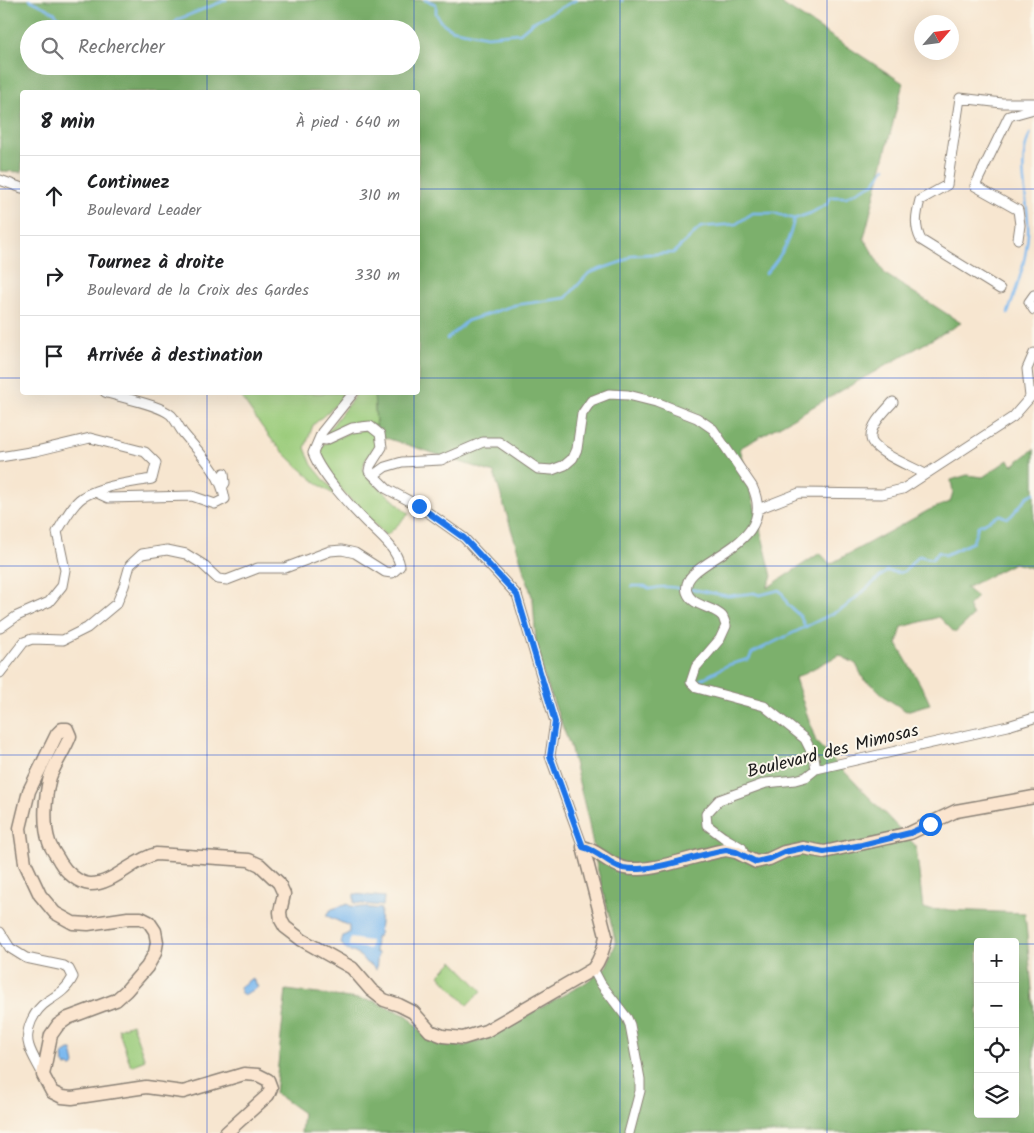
<!DOCTYPE html>
<html lang="fr">
<meta charset="utf-8">
<style>
:root{--surface:#fff;--page:#f6f6f6;--text:#202124;--muted:#757577;--line:#e0e0e0}
body{margin:0;font-family:Kalam,sans-serif;background:var(--page);color:var(--text)}
.controls{position:absolute;right:15px;bottom:15px;display:grid;overflow:hidden;border-radius:5px;box-shadow:0 5px 20px #0002}
.controls button{width:45px;height:45px;display:grid;place-items:center;padding:0;border:0;border-bottom:1px solid var(--line);background:var(--surface);color:var(--text);font:25px sans-serif}
.compass{position:absolute;left:914px;top:15px;width:45px;height:45px;border-radius:50%;background:var(--surface);box-shadow:0 5px 20px #0002;rotate:62deg}
.stop{position:absolute;width:15px;height:15px;margin:-11px;border:4px solid #1a73e8;border-radius:50%;background:#fff}
.stop.end{background:#1a73e8;border-color:#fff;box-shadow:0 1px 5px #0008}
.list{margin:0;padding:0;list-style:none}
h2{display:flex;justify-content:space-between;align-items:center;height:65px;margin:0;padding:0 20px;font-size:21px}
h2 small{font-size:16px;font-weight:400;color:var(--muted)}
.list li{display:grid;grid-template-columns:32px 1fr auto;gap:15px;align-items:center;box-sizing:border-box;height:80px;padding:0 20px;border-top:1px solid var(--line)}
.list b{display:block;font-size:19px;white-space:nowrap}
.list p{margin:0;font-size:16px;white-space:nowrap;color:var(--muted)}
.list em{font-size:16px;font-style:normal;color:var(--muted)}
.icon{flex:none;width:28px;height:28px;fill:none;stroke:currentColor;stroke-width:2;stroke-linecap:round;stroke-linejoin:round}
.map{position:relative;flex:none;width:1034px;height:1133px;overflow:hidden}
.search{position:absolute;background:var(--surface);box-shadow:0 5px 20px #0002;left:20px;top:20px;width:400px;height:55px;display:flex;align-items:center;gap:12px;box-sizing:border-box;padding:0 18px;border-radius:28px;color:var(--muted);font-size:19px}
.panel{position:absolute;background:var(--surface);box-shadow:0 5px 20px #0002;left:20px;top:90px;width:400px;height:305px;border-radius:5px}
.map>svg:first-child{display:block}
.green{fill:#9bcc7c;stroke:#5c744c}
.forest{fill:#7cb06c;stroke:#4c6644;fill-rule:evenodd}
.water{fill:#7db9ef;stroke:#4c6a86}
.pier{fill:#f7e6d0}
.lines{fill:none;stroke-linecap:round;stroke-linejoin:round}
.stream{stroke:#7db9ef;stroke-width:2.5}
.street-casing{stroke:#8a8176;stroke-width:11}
.secondary-casing{stroke:#8a8176;stroke-width:15}
.street{stroke:#fff;stroke-width:9}
.secondary{stroke:#fbe5cf;stroke-width:12}
.route{stroke:#1a73e8;stroke-width:6}
.grid{fill:none;stroke:#1d4ed8;stroke-width:1;stroke-opacity:0.55}
.labels{text-anchor:middle;dominant-baseline:central;stroke-width:4;stroke-linejoin:round;paint-order:stroke}
.street-label{font-size:18px;fill:#1c1c1c;stroke:#fbf7ec}
</style>
<div class="map">
<svg width="1034" height="1133" viewBox="0 0 1034 1133">
<rect width="100%" height="100%" fill="#fbf7ec"/>
<filter id="ink" filterUnits="userSpaceOnUse"><feTurbulence type="fractalNoise" baseFrequency=".02" numOctaves="2"/><feDisplacementMap in="SourceGraphic" scale="10" xChannelSelector="R" yChannelSelector="G"/><feConvolveMatrix kernelMatrix="1 2 1 2 8 2 1 2 1" color-interpolation-filters="sRGB"/></filter>
<filter id="wash" filterUnits="userSpaceOnUse"><feTurbulence type="fractalNoise" baseFrequency=".0096" numOctaves="4" result="noise"/><feDisplacementMap in="SourceGraphic" scale="20" xChannelSelector="R" yChannelSelector="G"/><feGaussianBlur stdDeviation="1.12" result="paint"/><feColorMatrix in="noise" values="0 0 0 0 0 0 0 0 0 0 0 0 0 0 0 0 0 1.4 0 .05"/><feComposite in="paint" operator="in"/></filter>
<g filter="url(#wash)">
<rect width="100%" height="100%" fill="#f7e6d0"/>
<path class="green" d="M238,393H347L348,394L313,425L305,448L312,465L337,495C325,494 281,451 272,440C260,425 249,408 238,393Z
M357,393H374L376,426C355,419 349,424 330,434L327,432Z
M354,430H370L374,435L377,443L365,461L363,468L367,476L409,514L386,536L347,496L317,459V451L322,445Z
M453,961L482,991L467,1005L439,975Z
M132,1024L145,1060L131,1066L118,1029Z"/>
<path class="forest" d="M0,0H776L903,83L864,238L885,274L961,323L740,448L772,576L767,588L820,553L830,564L929,510L950,502L953,492L951,480L967,475L983,477L1008,460L1013,465L1034,449V570L1029,567L1014,563L966,588L977,597L968,606L973,616L955,633L939,617L902,627L897,644C908,664 921,683 930,704L906,711L886,698L874,686L864,680L856,664L839,655L795,678L816,742L916,846L923,909L1025,913L1034,1013V1133H301L303,1113L275,1093L286,990L374,1001L408,1016L425,1036L437,1042L464,1046L486,1038L585,983L606,967L616,943L597,867L588,819L570,746L537,658L533,600L494,473L377,435L374,393L418,392V92H22V172L0,171ZM29,29H411V66H29ZM978,942H1015V1114H978Z"/>
<path class="water" d="M354,894L384,897L383,906L354,903Z
M348,904L350,906L381,909L379,936L376,937L375,952L378,953L376,970L371,965L366,963C357,949 347,954 341,943L343,936L349,933V926L327,916V913L332,909Z
M252,978L258,987L244,995L240,992V987Z
M69,1050H72L75,1064L72,1067L66,1066L63,1063L64,1060L62,1058L63,1054Z"/>
<path class="pier" d="M350,938L371,941L370,949L349,946Z"/>
<g class="lines">
<path class="stream" d="M30,0L54,12L68,29
M425,0L436,4V13L440,21L451,29L487,36L520,33L533,22L576,0
M622,0V1
M167,29L179,19L226,0
M765,274C780,259 790,240 794,219
M1008,313C1017,287 1026,262 1028,234C1030,200 1015,167 1030,134
M447,339L467,321L515,305L566,298L589,273L624,261L632,255L673,253L701,227L736,224L753,213H775L794,219L811,213L827,204L831,197H846L874,183L885,168
M632,586H645L650,589C662,586 670,586 682,589
M691,589L728,596L754,593L760,595L779,590L782,593L788,605L800,616L806,628
M698,681L728,665L749,659L752,653L844,608L887,571C911,576 903,568 919,556L932,559L939,552L945,555L973,542L978,526L1000,515L1007,518L1011,516L1028,496L1034,493"/>
</g>
</g>
<g filter="url(#ink)">
<g class="lines">
<defs>
<path id="street" d="M0,180L22,188
M1018,239L1020,225L1018,210L975,186L1009,116L1034,109
M1000,289L921,240C914,226 916,215 920,200L947,185L960,98L1002,103H1034
M1034,295L1029,302L1034,310
M1030,397L1027,369L1034,353
M893,402C885,411 870,425 871,438C871,451 913,467 925,474
M319,439L326,440L352,428L370,426L380,434L382,447L370,466L369,471L387,489L419,506L464,538L517,595L555,722L550,756L583,847
M0,457L36,451L90,438L145,452L156,463L152,479C129,483 104,485 83,497C72,504 64,521 57,532L65,570L62,586L49,602L17,616L0,628
M374,475L385,467L402,462L441,460L483,442H499L538,469L552,470L565,465L573,458L577,449L582,414L591,401L609,394L628,395L656,402L697,418L713,429L752,486C782,550 678,558 687,592C692,607 713,606 722,616C724,618 725,623 726,626L720,639L696,667L691,682L697,688L764,706L805,739L814,757L816,769
M223,486L225,483L224,473
M95,492L108,498L192,496L215,504L225,499C221,473 200,454 184,434C179,428 176,420 171,415C159,404 121,398 105,392
M758,509L799,493L882,494L903,489L1013,417L1034,393
M0,673L24,642L32,639L63,640L87,628L117,603L124,586L130,565L142,554L167,550L186,554L202,564L218,579L227,580L258,568H285L330,551L342,550L355,553L385,572L392,573L400,566C397,548 378,534 365,521C349,505 321,474 313,453L322,432L354,392
M744,856L742,848L723,837L707,825L706,814L719,800L766,783L795,780L806,777L816,769L1008,726L1034,718
M0,932L10,948L26,958L64,966L69,969L73,977C67,989 59,994 48,1001C34,1010 24,1030 29,1046C32,1056 39,1066 43,1075
M593,969L601,984L627,1018L630,1025L640,1079V1091L629,1133"/>
<path id="secondary" d="M583,847C599,851 608,864 624,868C650,874 698,854 726,850L736,852L756,862L769,859L784,852L803,848L824,852L910,833L956,811L1034,797
M226,1133L268,1095L271,1088L268,1080L258,1075L244,1074L183,1092L146,1087L72,1098L62,1097L52,1092L43,1075L51,1035L58,1025L68,1018L116,1000L126,991L147,967L155,953L157,942L155,931L149,922L141,918H128L88,924L73,923L55,913L40,895L25,863L20,828L29,791L57,734L62,729H67L70,736C65,750 55,763 50,777C45,796 43,824 49,842C51,849 57,856 60,862C66,872 78,883 90,884C112,885 134,859 156,854L249,860L260,865L279,883L284,894L280,912L281,920L285,927L302,940L352,968L371,990L384,1000L399,1005L413,1012L430,1031L443,1036L463,1038L486,1031L593,969C601,958 604,949 606,936L583,847"/>
</defs>
<use href="#street" class="street-casing"/>
<use href="#secondary" class="secondary-casing"/>
<use href="#street" class="street"/>
<use href="#secondary" class="secondary"/>
</g>
</g>
<g class="lines" filter="url(#ink)">
<path class="route" d="M419,506L464,538L517,595L555,722L550,756L583,847C599,851 608,864 623,868C650,874 698,854 726,850L736,852L756,862L769,859L784,852L803,848L824,852L862,845L910,833L930,824"/>
</g>
<path class="grid" d="M207,0V29M414,0V92M620,0V1133M827,0V1133M207,66V92M0,189H22M418,189H1034M0,378H22M418,378H1034M207,392V1133M414,392V1133M0,566H1034M0,755H1034M0,944H978M1015,944H1034"/>
<g class="labels">
<g class="street-label">
<text transform="translate(833 752) rotate(-14)">Boulevard des Mimosas</text>
</g>
</g>
</svg>
<div class="controls">
<button>+</button>
<button>−</button>
<button><svg class="icon" aria-label="locate" viewBox="0 0 24 24"><circle cx="12" cy="12" r="6"/><path d="M12 2v4M12 18v4M2 12h4M18 12h4"/></svg></button>
<button><svg class="icon" aria-label="layers" viewBox="0 0 24 24"><path d="M12 4l9 5-9 5-9-5zM3 14l9 5 9-5"/></svg></button>
</div>
<svg class="compass" viewBox="-18 -18 36 36"><path d="M0-13l5 13h-10z" fill="#e53935"/><path d="M0 13l5-13h-10z" fill="#757577"/></svg>
<div class="stop" style="left:930px;top:824px"></div>
<div class="stop end" style="left:419px;top:506px"></div>
<div class="search"><svg class="icon" aria-label="search" viewBox="0 0 24 24"><circle cx="10" cy="10" r="6"/><path d="M15 15l6 6"/></svg>Rechercher</div>
<section class="panel">
<h2>8 min<small>À pied · 640 m</small></h2>
<ul class="list">
<li><svg class="icon" aria-label="ahead" viewBox="0 0 24 24"><path d="M12 20V5M6 11l6-6 6 6"/></svg><div><b>Continuez</b><p>Boulevard Leader</p></div><em>310 m</em></li>
<li><svg class="icon" aria-label="right" viewBox="0 0 24 24"><path d="M7 20v-9h11M14 6l5 5-5 5"/></svg><div><b>Tournez à droite</b><p>Boulevard de la Croix des Gardes</p></div><em>330 m</em></li>
<li><svg class="icon" aria-label="arrive" viewBox="0 0 24 24"><path d="M6 21V4h12l-3 4 3 4H6"/></svg><div><b>Arrivée à destination</b></div></li>
</ul>
</section>
</div>
